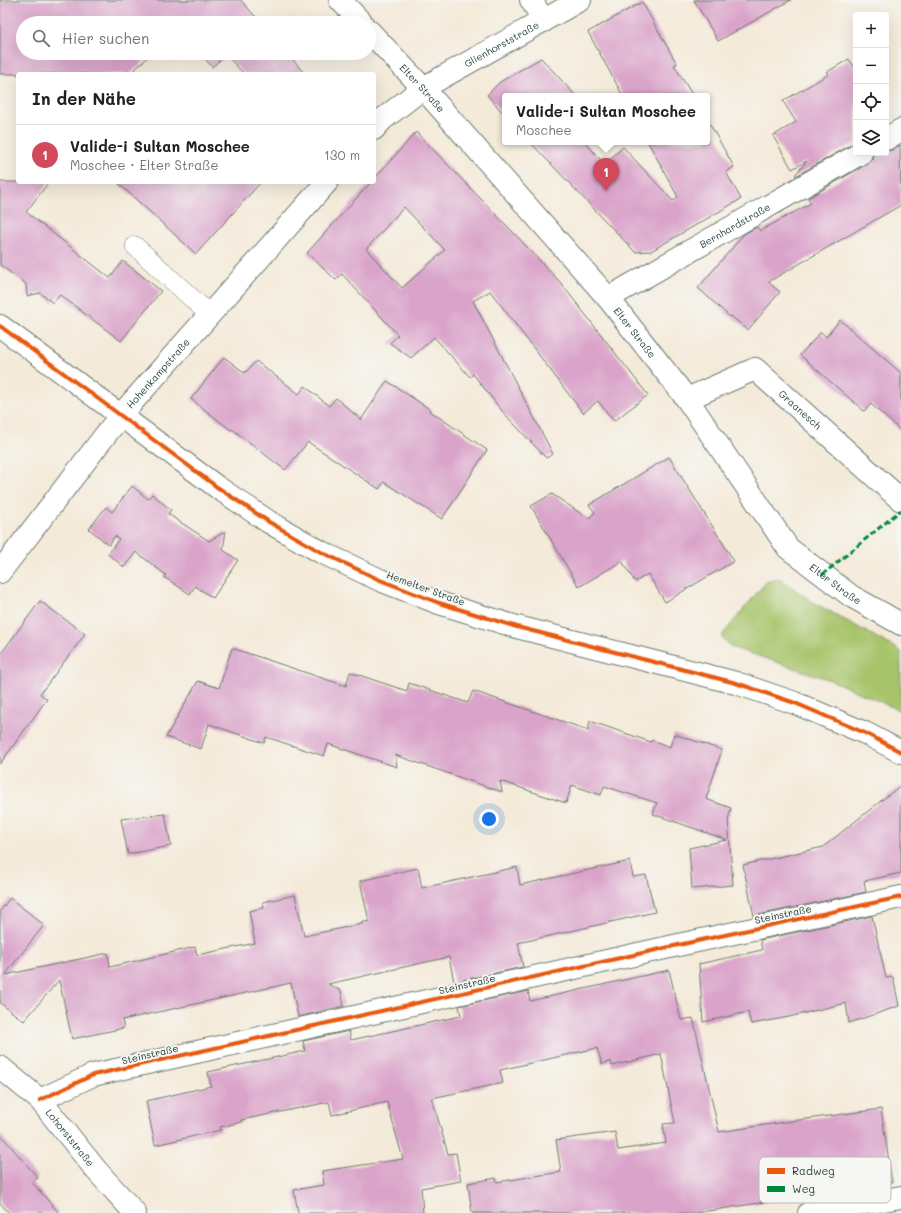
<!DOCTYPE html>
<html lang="de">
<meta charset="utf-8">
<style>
:root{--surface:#fff;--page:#f2f2f2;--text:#202124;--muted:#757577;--line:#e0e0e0;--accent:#d1495b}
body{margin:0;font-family:Mali,sans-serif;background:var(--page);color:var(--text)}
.controls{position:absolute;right:12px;top:12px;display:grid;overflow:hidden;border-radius:4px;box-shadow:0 4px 16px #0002}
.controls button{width:36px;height:36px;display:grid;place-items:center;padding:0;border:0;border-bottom:1px solid var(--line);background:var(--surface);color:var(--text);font:20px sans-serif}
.you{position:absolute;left:489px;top:819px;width:14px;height:14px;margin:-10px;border:3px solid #fff;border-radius:50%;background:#1a73e8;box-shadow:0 0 0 6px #1a73e833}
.badge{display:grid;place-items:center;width:26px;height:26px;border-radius:50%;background:var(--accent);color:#fff;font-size:13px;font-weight:700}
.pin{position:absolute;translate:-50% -33px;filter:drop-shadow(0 1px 2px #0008)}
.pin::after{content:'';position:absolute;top:21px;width:14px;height:12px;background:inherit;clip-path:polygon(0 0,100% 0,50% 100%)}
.popup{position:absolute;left:502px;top:93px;width:208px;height:52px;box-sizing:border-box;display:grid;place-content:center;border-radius:4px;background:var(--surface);filter:drop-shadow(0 1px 3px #0005);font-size:13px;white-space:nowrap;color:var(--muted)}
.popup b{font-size:15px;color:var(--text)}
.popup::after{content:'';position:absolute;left:50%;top:100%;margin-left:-8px;border:8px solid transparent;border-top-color:var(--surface)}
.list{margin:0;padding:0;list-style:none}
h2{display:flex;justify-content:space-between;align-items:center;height:52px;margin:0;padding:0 16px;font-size:17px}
h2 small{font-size:13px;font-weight:400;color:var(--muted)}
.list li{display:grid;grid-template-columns:26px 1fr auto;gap:12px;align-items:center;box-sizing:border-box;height:60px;padding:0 16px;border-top:1px solid var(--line)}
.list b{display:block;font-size:15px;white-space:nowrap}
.list p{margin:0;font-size:13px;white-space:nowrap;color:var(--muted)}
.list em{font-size:13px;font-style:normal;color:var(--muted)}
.icon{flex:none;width:22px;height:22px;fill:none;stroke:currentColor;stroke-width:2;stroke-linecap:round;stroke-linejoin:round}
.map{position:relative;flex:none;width:901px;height:1213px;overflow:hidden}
.search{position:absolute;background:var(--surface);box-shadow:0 4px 16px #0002;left:16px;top:16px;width:360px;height:44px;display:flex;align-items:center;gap:10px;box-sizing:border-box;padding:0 14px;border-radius:22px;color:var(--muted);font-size:15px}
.panel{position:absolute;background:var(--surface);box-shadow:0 4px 16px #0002;left:16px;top:72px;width:360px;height:112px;border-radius:4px}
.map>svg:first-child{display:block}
.green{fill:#a7c46b;stroke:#638050}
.building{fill:#daa4ca;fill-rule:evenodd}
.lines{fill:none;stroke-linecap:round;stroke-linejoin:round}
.service-casing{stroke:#6a7a6e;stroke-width:20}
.minor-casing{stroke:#6a7a6e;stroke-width:24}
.secondary-casing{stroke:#6a7a6e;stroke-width:24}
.service{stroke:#fff;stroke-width:19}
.minor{stroke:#fff;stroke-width:22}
.secondary{stroke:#fff;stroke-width:22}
.quiet{stroke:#00873e;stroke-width:3;stroke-dasharray:6 3;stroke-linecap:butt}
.cycleway-casing{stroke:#f6f6f2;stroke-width:6}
.cycleway{stroke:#e8590c;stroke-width:4}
.labels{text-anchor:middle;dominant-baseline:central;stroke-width:4;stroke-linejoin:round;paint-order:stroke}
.street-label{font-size:10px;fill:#1f3d34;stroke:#f6f6f2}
.key{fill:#f6f6f2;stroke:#b6beb9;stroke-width:1}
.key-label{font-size:11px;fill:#1f3d34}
</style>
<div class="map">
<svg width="901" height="1213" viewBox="0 0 901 1213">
<rect width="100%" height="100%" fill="#f6f6f2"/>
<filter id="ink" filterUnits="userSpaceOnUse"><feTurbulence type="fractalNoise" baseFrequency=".025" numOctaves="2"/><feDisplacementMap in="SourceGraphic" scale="8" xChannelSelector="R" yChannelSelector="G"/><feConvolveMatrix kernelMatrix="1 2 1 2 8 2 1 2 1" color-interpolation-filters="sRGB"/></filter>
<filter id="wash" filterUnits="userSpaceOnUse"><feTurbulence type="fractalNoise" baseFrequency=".012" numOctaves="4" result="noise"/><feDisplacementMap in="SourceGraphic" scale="16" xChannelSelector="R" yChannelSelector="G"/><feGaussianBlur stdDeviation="0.9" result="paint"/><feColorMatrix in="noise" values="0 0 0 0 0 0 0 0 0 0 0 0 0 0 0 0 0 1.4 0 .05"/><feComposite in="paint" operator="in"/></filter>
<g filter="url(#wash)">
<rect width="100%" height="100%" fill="#f4ead9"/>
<path class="green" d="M779,578L813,602L901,651V711L833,681L731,647L722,637L724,633L766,582Z"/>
<g id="blocks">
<path class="building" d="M0,0H241L261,23H23V53H152L130,74H0Z
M694,0H791L718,41Z
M642,2L677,64L674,65L693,96H623L588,32Z
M200,53H287L305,74H244L226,55L212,67Z
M541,58L576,96H505V115L487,95L500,82Z
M849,59L856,70V142L796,176L795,175L807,161L792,169L773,136L796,122L783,101L829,74L827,72Z
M707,119L734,167L726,172L741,199L651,251L635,252L530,142H585L604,164L623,147L673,201L678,197L648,142H707Z
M416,132L511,230L560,282L648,395L614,421L598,401L583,413L490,291L473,301L553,454L546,458L502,411L473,374L470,377L434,337L411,358L390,343L398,335L342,274L336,280L307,253L371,182H374V179ZM404,207L445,250L402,288L366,249Z
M900,145L901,205L768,282L780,292L748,330L731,316L730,317L698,288L744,234L757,227L760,231L811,203L808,198L867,164L872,159L873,153H886V151L892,150Z
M0,182H49L26,212L110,278L123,261L161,291L121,341L60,295L53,303L40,293L27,296L26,284L0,265Z
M117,182H261L196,254Z
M840,320L901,373V431L871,404L864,411L800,355L821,332L826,337Z
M224,357L245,373L256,361L299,394L305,386L329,406L336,398L361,420L387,381L431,410L430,411L487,450L442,519L384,482L379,489L308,442L285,470L232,429L231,430L191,399Z
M669,457L734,561L665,602L648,574L635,582L622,561L579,587L531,506L552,494L589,519L595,512L589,505Z
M132,486L148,499L152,494L171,510L168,514L209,541L226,531L223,550L238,560L213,598L195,586L190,594L164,577L166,575L136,552L124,567L108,554L119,539L115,536L109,545L89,529L106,507L112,512Z
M40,601L85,634L40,694L47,699L0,764V655Z
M232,648L346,686L350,672L407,691L409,683L468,703L473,691L588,730L590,721L651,742L652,740L670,747L674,734L722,750L706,799L731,808L728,820L733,885L692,889L689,848L727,840L653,814L657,803L604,786L601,795L572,785L566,803L500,781L502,792L395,755L397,767L328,744L324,756L266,737L264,743L209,724L201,749L166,737L198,681L219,688Z
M901,785V873L864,881L866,892L754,916L743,865L823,847Z
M165,814L171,846L128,854L121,819Z
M630,861L633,877L646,875L655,912L518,943L523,967L454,982L449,957L328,984L341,991L344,1006L298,1017L291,983L122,1020L124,1028L72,1039L59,980L24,1021L0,1003V911L10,898L44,925L5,975L108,953L110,967L195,947L197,955L255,943L249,911L264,908L263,902L295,895L304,936L362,924L361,923L369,921L360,881L418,868L422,888L517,867L520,885Z
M872,916L886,978L893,977L899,1006L849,1023L846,1003L789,1017L751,1024L748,1012L703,1022L699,964L762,950L760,940Z
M669,970L681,1020L693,1018L719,1132L792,1121L881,1109L892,1182L695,1213H472L468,1183L496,1178L497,1182L561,1172L556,1140L615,1132L618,1150L666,1143L663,1124L675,1123L661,1054L612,1066L611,1061L602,1064L597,1048L500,1070L503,1083L432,1098L448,1154L456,1153L461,1181L421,1188L423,1213H298L294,1190L324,1185L322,1171L403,1159L387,1102L332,1115L329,1102L241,1120L242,1122L220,1127L221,1130L155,1145L146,1101L211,1086L208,1072L305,1051L303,1041L349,1031L351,1040L461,1016L459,1006L528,991L530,1001Z
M0,1134L38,1178L32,1182L59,1213H9L0,1203Z"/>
</g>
</g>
<g filter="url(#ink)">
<use href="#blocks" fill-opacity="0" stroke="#6a7a6e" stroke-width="1"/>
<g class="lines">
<defs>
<path id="service" d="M135,246L210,315"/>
<g id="minor">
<path d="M340,0L362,23"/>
<path d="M531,0L544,21"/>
<path id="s1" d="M369,31L423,88L608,298L687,399L788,548L851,596L901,624"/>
<path id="s2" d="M374,129L383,119L423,88L580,0"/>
<path d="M886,139L901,130"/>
<path id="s3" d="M608,298L861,153"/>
<path id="s4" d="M687,399L755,369L901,500"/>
<path id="s5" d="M0,572L120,416L327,182"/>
<path id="s6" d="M0,1067L40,1100L97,1171L135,1213"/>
<path d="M40,1100L93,1075L683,944L901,897"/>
<path d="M809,1213L901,1197"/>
</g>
<path id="secondary" d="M0,326L217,487L269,522L321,552L380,580L439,603L517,627L736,683L795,703L865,733L901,752"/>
</defs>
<use href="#service" class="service-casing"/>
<use href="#minor" class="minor-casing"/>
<use href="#secondary" class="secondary-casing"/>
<use href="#service" class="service"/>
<use href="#minor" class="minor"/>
<use href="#secondary" class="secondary"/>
<path class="quiet" d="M822,575L901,510"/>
<defs>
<path id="cycleway" d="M0,326L217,487L269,522L321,552L380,580L439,603L517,627L736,683L795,703L865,733L901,752
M40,1100L93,1075L683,944L901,897"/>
</defs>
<use href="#cycleway" class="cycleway-casing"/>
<use href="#cycleway" class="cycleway"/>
</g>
</g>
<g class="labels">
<g class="street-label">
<text stroke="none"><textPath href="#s2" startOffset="154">Glienhorststraße</textPath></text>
<text stroke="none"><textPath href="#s1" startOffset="78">Elter Straße</textPath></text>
<text stroke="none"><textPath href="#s3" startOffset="146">Bernhardstraße</textPath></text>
<text stroke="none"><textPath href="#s1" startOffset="402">Elter Straße</textPath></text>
<text stroke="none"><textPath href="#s5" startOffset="254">Hohenkampstraße</textPath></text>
<text stroke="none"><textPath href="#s4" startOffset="135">Graanesch</textPath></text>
<text stroke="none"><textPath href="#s1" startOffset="726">Elter Straße</textPath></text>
<text transform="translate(426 588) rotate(20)">Hemelter Straße</text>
<text transform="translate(783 914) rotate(-12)">Steinstraße</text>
<text transform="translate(467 984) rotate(-13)">Steinstraße</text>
<text transform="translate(150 1054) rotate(-13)">Steinstraße</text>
<text stroke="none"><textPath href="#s6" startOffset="100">Lohorststraße</textPath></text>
</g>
</g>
<rect x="759" y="1157" width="132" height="46" rx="6" class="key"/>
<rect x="767" y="1168" width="18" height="6" fill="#e8590c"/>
<rect x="767" y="1186" width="18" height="6" fill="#00873e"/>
<g class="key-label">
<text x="792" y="1175">Radweg</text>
<text x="792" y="1193">Weg</text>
</g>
</svg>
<div class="controls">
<button>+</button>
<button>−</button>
<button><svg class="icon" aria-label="locate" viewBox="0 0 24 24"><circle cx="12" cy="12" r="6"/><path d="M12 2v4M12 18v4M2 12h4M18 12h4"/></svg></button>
<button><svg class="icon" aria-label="layers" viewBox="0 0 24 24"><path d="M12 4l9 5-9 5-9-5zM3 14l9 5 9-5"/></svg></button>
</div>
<div class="you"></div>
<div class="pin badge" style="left:606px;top:191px">1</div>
<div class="popup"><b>Valide-i Sultan Moschee</b>Moschee</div>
<div class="search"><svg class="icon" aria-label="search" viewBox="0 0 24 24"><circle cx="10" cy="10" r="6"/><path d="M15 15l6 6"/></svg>Hier suchen</div>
<section class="panel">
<h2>In der Nähe<small></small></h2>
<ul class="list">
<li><span class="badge">1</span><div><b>Valide-i Sultan Moschee</b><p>Moschee · Elter Straße</p></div><em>130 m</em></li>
</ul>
</section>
</div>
